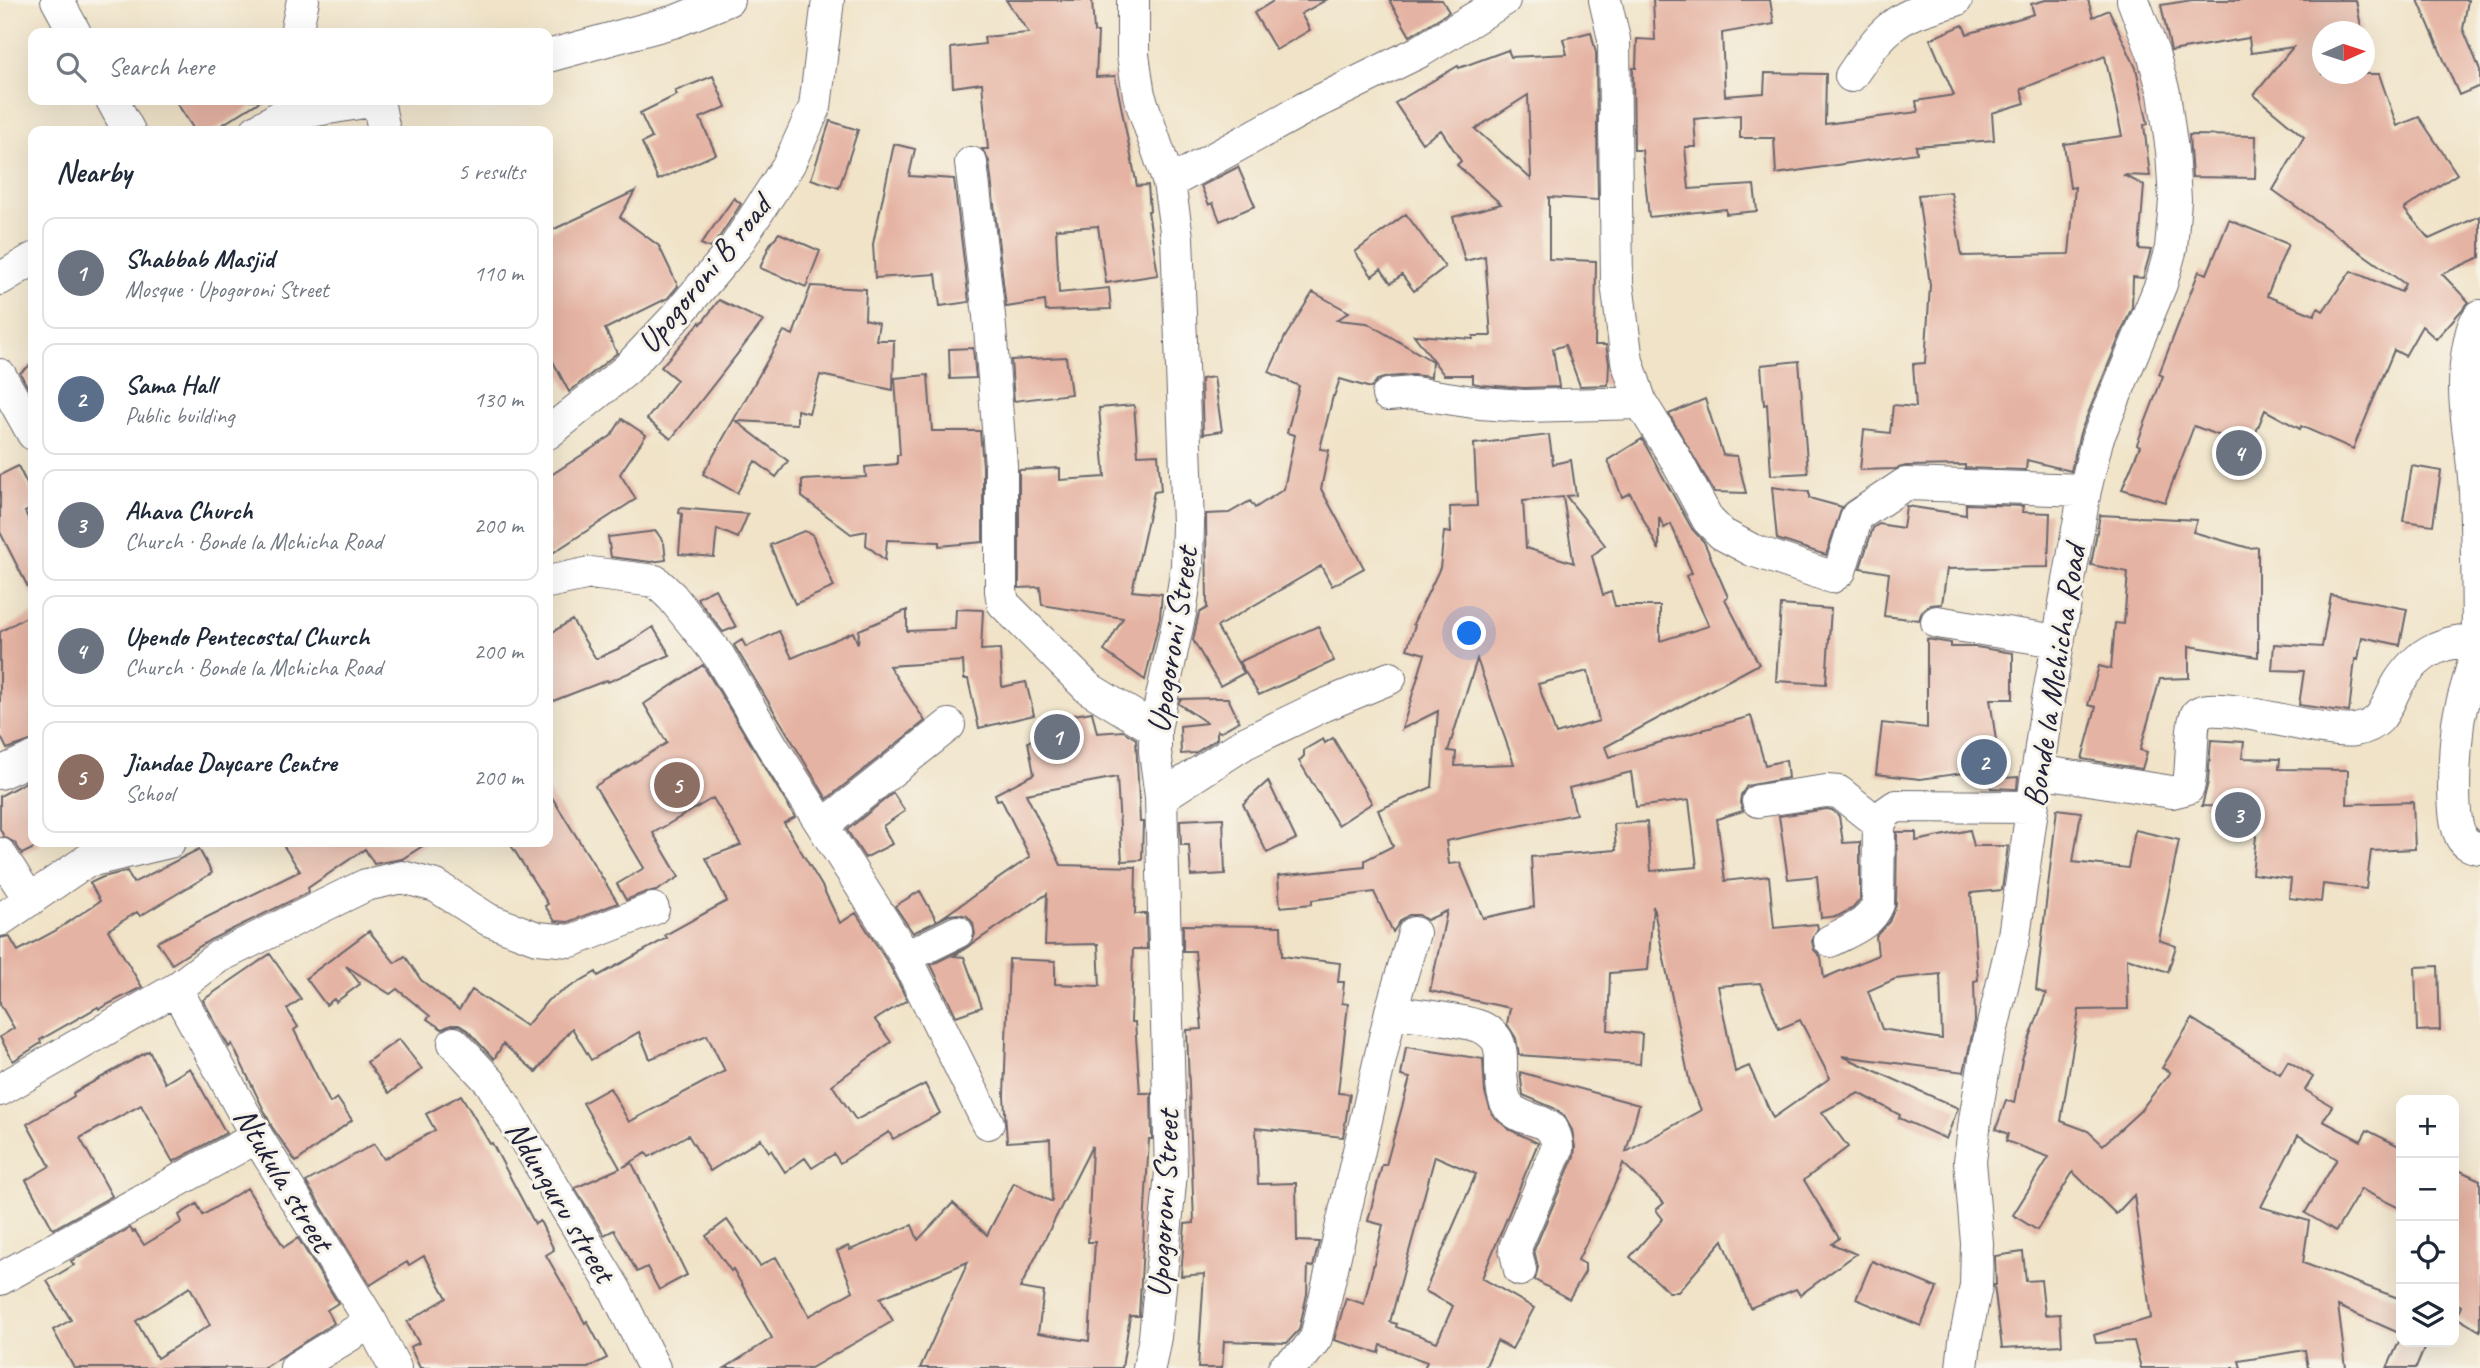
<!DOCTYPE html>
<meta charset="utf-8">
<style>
:root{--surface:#fff;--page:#f2f2f3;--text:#1f2937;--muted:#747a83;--line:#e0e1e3;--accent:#1f6fb2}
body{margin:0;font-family:Caveat,sans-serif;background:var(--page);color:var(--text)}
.controls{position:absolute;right:21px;bottom:21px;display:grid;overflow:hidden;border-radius:14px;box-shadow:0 7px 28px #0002}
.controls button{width:63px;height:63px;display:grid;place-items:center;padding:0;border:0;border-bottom:2px solid var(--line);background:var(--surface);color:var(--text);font:35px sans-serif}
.compass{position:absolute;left:2312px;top:21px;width:63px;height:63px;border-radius:50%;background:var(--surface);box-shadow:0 7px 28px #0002;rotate:87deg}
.you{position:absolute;left:1470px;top:634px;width:24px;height:24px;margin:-18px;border:5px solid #fff;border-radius:50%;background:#1a73e8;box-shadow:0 0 0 10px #1a73e833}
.badge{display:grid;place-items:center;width:46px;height:46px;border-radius:50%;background:var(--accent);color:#fff;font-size:23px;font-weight:700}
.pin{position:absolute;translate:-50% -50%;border:4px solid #fff;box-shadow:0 2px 7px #0006}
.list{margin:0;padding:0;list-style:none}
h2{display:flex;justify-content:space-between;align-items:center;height:91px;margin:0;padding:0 28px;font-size:30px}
h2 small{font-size:23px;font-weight:400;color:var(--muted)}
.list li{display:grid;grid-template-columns:46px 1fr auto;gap:21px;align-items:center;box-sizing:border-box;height:112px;margin:0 14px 14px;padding:0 14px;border:2px solid var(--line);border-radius:14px}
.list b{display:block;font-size:26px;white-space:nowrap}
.list p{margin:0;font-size:23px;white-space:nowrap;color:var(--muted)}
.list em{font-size:23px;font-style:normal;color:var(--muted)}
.icon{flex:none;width:38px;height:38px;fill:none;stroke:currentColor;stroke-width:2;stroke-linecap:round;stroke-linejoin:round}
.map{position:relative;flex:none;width:2480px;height:1368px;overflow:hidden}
.search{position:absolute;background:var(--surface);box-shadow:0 7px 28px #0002;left:28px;top:28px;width:525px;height:77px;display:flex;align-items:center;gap:18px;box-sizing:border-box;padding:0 24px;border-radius:14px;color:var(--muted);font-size:26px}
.panel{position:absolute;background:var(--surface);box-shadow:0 7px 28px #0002;left:28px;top:126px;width:525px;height:721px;border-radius:14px}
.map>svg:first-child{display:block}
.building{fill:#e5b3a3;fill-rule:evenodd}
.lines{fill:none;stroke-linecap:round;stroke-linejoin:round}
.minor-casing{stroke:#6a666c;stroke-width:34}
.minor{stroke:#fff;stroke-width:32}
.labels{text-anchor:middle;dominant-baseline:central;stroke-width:6;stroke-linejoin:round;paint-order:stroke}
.street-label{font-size:33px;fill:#22223b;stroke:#f7f3e8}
</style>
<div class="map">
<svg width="2480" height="1368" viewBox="0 0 2480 1368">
<rect width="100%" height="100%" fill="#f7f3e8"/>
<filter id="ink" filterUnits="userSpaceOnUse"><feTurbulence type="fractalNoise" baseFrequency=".0143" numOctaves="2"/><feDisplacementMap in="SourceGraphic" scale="14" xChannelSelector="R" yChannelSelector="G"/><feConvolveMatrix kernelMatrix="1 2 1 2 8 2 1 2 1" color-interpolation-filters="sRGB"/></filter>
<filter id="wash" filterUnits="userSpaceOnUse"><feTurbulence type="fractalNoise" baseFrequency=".00686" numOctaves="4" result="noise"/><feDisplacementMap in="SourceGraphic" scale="28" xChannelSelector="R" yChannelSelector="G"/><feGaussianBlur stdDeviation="1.57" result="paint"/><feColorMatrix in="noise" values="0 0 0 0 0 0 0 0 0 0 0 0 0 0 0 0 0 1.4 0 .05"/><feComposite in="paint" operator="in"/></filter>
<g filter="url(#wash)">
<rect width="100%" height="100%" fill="#f0e3c7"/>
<g id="blocks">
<path class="building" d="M1006,0H1092L1094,32H1098L1096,77L1115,76L1137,186L1148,185L1150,211H1148L1158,275L1106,283L1098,226L1056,229L1059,293L1109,288L1111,309L1046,311L1045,301L1006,307L989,161L982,149H988L982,83L953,87L951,48L985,44L984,37L1029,33Z
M1275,0H1326L1301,14L1310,30L1276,50L1254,13Z
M1389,0H1442L1449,12L1410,36Z
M1653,0H1770L1774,24L1722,33L1725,96L1764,93L1765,73L1826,74L1825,124L1918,112L1916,101L1954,95L1930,39L1963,25L1967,34L2034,14L2031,4L2046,0H2088L2093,17L2109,10L2136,68L2148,124L2144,125L2150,176L2123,175L2144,185L2139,249L2151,250L2143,278L2133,277L2132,307L2080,433L2071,471L2027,460L2026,470L1965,468V465L1906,466L1895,469L1860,470L1864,430L1890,433L1893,405L1916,407L1913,364L1925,363L1930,285L1918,195L1951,192L1962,256L2069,254L2075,187L2070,188L2064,144L2122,136L2105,56L2021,89L2025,103L1992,113L1994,140L1916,146L1917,153L1776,174L1774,138H1740V115L1694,119L1696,147H1685L1689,189L1754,185L1757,211L1726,214V209L1649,217L1642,150H1634L1633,68H1636L1637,39L1655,40Z
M2192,0H2356L2362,32H2322V74H2379L2397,126L2419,117L2457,174L2404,209L2429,239L2480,216V257L2442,274L2469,302L2436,339L2422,326L2405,356L2394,350L2353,449L2301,426L2300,429L2265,410L2250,447L2194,426L2165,502L2122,489L2140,446L2137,444L2163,376L2159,374L2199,271L2207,274L2229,220L2288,244L2267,296L2314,315L2318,308L2323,311L2351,271L2401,292L2405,284L2273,190L2304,137L2254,95L2293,47L2251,53L2249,38L2171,51L2161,5Z
M2418,0H2468L2463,29L2480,70V86L2459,95Z
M1591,32L1596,53L1598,200L1549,197V259L1596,261L1595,345H1606L1609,363L1608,385L1580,386L1565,345L1553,349L1559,387L1524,388L1482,385L1473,383V375H1444L1414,335L1473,339V336H1491L1485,256L1465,261L1453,217L1501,204L1457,165L1461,161L1441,130L1422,143L1395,103L1458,66L1459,68L1508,50L1511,57L1567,54L1563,39ZM1528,95L1531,179L1475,129Z
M713,76L726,107L700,118L716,154L658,180L642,143L652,138L640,113L677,95L675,91Z
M175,100H262L212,131H195Z
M830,121L858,130L839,188L811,179Z
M2189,135L2256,136L2255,178L2192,177Z
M894,144L915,149L909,176L954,179L969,302L940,306L936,274L875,278L873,244Z
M1238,167L1255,206L1220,221L1213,203L1209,205L1201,186Z
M635,191L620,217L659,246L678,286L668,298L605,329L617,353L569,392L548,352V232Z
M734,198L741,204L720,236L710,248L701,244Z
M1406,214L1445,267L1414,291L1402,275L1391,283L1381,269L1372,276L1355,252Z
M779,233L820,251L806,287L760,268L770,244Z
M811,286L866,289L865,319L879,323L876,340H894L893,390L820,375L809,413L797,410V424L736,421L788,461L776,477L755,461L737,493L703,474L784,331L793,335Z
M1313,292L1349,312L1337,320L1367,323L1432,361L1431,377L1413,375L1387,377L1377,380L1371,388L1340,379L1334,396H1333L1320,449L1329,450L1321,489L1364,568L1332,586L1321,566L1217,627L1244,673L1220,686L1193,640L1199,613L1207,608L1206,514L1229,513L1250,501L1255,508L1284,489L1295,435L1287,433L1299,386L1269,372L1285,337Z
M719,300L763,321L671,439L647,419L677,380L661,367L700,322L701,324Z
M973,348L976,378L950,379L949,349Z
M1066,357L1071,394L1014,401L1011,360Z
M1799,361L1808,473L1771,475L1767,404L1764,405L1761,365Z
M33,363V397L20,373Z
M928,375L932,431H980L983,466V542L939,546V542L887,540L885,560L866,545L867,531L851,534L802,497V480L866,477L865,467L897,464V455H900L895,378Z
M1214,377L1222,431L1203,434L1201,379Z
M1705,399L1723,455L1737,456L1746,493L1714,492L1669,414Z
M1134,405L1138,455L1158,454L1161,491L1154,492L1132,591L1162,594L1160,617L1145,680L1104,651L1123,618L1042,605L1040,587L1019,588V470L1060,468V480L1105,477L1099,408Z
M622,419L646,435L620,474L636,499L548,556V477L611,436Z
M1549,435L1553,464L1571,460L1576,495L1566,496L1605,545L1592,556L1603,595L1611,592L1615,606H1660V641L1709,626L1686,576L1692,573L1671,524L1664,528L1659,517V550L1630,493L1622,497L1608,460L1642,439L1692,529L1704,542L1728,597L1725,599L1759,664L1605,747L1609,757L1751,716L1765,765L1786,760L1788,778L1747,786L1741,795L1740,803L1743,811L1717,819L1725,881L1769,876L1774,928L1817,924L1818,928L1812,941L1814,950L1821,957L1824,978L1878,955L1876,936L1889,922L1896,905L1897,832H1916V841L1970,830L1974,846H2008L2002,890L1971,893L1978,980L1974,981L1975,1021L1964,1072L1842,1056L1958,1108L1946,1139L1899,1118L1900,1115L1859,1093L1822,1112L1848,1147L1804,1180L1839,1238L1832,1244L1856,1254L1800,1295L1796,1289L1750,1308L1723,1240L1678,1292H1669L1630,1257L1663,1219L1656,1210L1664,1203L1623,1163L1620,1173L1578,1260L1585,1264V1272L1569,1299L1535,1280L1538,1267L1534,1250L1574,1156L1575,1147L1572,1130L1564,1116L1554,1108L1523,1095L1520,1072L1639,1105L1626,1152L1701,1110L1690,1084L1653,906L1648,970L1610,973L1608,1030L1642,1034L1640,1064L1519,1055L1516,1038L1507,1024L1510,1008L1430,991L1447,911L1427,920L1419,915H1409L1401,920L1393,932L1374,892L1312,900V904L1280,907L1278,876L1365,867V860L1393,846L1378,810L1432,787L1438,711L1402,729L1425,654L1407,649L1415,625L1413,624L1440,568L1444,532L1451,533L1450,507L1477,506L1474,444ZM1563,497L1573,560L1574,563L1526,548L1523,501ZM1477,659L1514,764L1455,766L1456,752L1448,751ZM1588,671L1599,721L1556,734L1538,684ZM1631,772L1636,807L1689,800L1697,867L1651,871L1647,822L1614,824L1616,850L1531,857L1534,907L1483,918L1460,863L1449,864L1446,841L1576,814L1569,788ZM1940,974L1942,1039L1882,1029L1868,991L1895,979ZM1760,983L1779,1029L1800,1020L1830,1078L1773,1118L1749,1066L1735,1072L1718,986Z
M18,466L33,496V508L25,512L33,528V597L0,532V475Z
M2412,466L2441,471L2433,525L2403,521Z
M1772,487L1809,492V498L1842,507L1826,555L1777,539Z
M1966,504L2023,506L2022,512L2050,513L2048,567L1947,569L1942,604L1930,605L1922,611L1919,620L1884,616L1889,573L1860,568L1873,528L1879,524L1903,528L1906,506L1966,515Z
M680,508L712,511L748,514L738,538L717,529L714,557L679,554L682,514L679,513Z
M2100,515L2197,520L2193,532L2249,548L2258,547V657L2189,646V678L2160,679L2140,750L2147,752L2142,769L2082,759L2096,707L2088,705L2099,666L2111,669L2115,623L2124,624L2128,572L2091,565Z
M656,531L664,543L666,560L651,562L611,557L608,537Z
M804,531L812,534L834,587L795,604L770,545Z
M715,589L736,627L723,632L697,598Z
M2331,595L2407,609L2400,645L2362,637L2358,660L2355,659L2349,712L2299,705L2304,671L2272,670L2274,644L2322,647Z
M1781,605L1831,609L1826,684L1776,681Z
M956,609L983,610L981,650L1000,649L1002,687L1026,682L1034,715L979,728L968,679H964L963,661L889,666L925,721L827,799L734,645L742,640L746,647L779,631L792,658L853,632L858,644L859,630L907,610V631L955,629Z
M33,613V740L7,749L0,735V632Z
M572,620L596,659L624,646L653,627L670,655L608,682L607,680L548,703V635Z
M1318,626L1334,661L1259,695L1239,662Z
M1927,639L1951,643V647H1976L2013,653V699H1990L2000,768L1920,779L1876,774L1882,723L1927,728Z
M703,665L795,817L784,823L822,886L840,923L856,913L890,966L907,1000L875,1020L891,1042L832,1085L856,1120L925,1084L940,1113L893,1139L889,1132L840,1163L834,1154L812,1168L805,1158L785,1172L771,1150L769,1152L761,1139L710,1171L688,1135L649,1157L646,1153L623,1167L632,1163L687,1275L659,1290L647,1267L637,1272L614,1230L604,1235L575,1188L620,1168L583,1103L610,1088L629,1122L725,1071L707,1035L650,1059L639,1032L591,1060L572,1028L536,1072L503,1044L494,1059L467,1030L459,1025H451L442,1029L427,1019L430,1016L397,989L390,994L346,966L360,984L336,1002L334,999L326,1005L306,978L369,931L395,963L405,956L421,980L459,1010L472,990L526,1026L548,1000L596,972L598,976L667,938L665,935L727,901L706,858L741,845L713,798L653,833L679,877L656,891L646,892L626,900L617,884L644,868L595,786L667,743L644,704Z
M1216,698H1228L1239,721L1220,732L1217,730V739L1195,753L1181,754L1180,726L1207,723L1179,704L1180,699Z
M1092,712L1097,733L1123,731L1136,739L1140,822H1143L1142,860L1122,861L1117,777L1026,794L1061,865L1136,867L1135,914H1146L1147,949H1133L1131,1022H1135L1140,1093H1151L1152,1139H1149L1139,1316H1130L1122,1368H920L968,1262L880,1298L893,1321L811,1368H725L772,1338L733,1269L731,1271L706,1236L727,1220L760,1266L776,1257L809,1316L853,1291L837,1251L848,1246L850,1250L912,1225L918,1240L953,1203L987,1235L1014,1183L1052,1202L1050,1139L1007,1142L1004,1096L1009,959L1055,961V984L1100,986L1098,944L1045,945L1047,894L954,956L964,957L982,1007L956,1016L931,965L965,948L972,943L975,934L973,923L967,916L958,914L949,915L913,933L895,906L920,891L937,921L1030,857L1001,799L997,800L995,794L1034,774L1028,742L1074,715ZM1092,1146L1088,1242H1095L1089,1341L1038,1333L1044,1292L1020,1288Z
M1333,738L1372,803L1338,825L1299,761L1304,756V750L1323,739L1325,743Z
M2211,740L2244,742L2242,758L2280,759L2279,769L2348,770L2347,804L2413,802L2415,849L2371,851L2366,889L2323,884L2321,902L2289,898L2291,879L2252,874L2257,827H2243L2244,807L2202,806L2208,782Z
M2018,777L2017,789L1991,788L1990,779Z
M33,778V842L42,844L22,854L15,843L4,837L0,829V796Z
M1268,781L1296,839L1267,853L1243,804Z
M548,791L618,903L568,922L555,921L545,906L548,904L509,842H548Z
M893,793L905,811L883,826L892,844L865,858L847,830Z
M1827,809L1832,810L1839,816L1843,843L1860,842V900L1853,908L1838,916L1821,918L1817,876L1788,879L1779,816Z
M2057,809L2081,812L2073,862L2128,868L2135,830L2179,840L2159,940L2176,946L2168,972L2127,958L2128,1009L2079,1010L2061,1121L2088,1131L2103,1145L2140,1111L2170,1072L2162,1068L2192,1019L2280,1074L2288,1061L2313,1077L2305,1090L2332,1106L2323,1121L2361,1141L2367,1130L2401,1147V1209L2361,1189L2336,1231L2305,1213L2337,1159L2298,1135L2261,1207L2309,1221L2303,1263L2401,1299V1334L2338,1306L2346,1368H2308L2305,1350L2239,1361L2241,1368H2141L2134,1341L2096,1343L2094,1335L2151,1318L2134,1195L2116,1214L2073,1172L2037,1230L2013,1215L2049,1157L2006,1141L2008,1134L1996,1129L2006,1100L2014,1103L2022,1059L2046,994L2036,990Z
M1223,818L1225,874L1191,876L1189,845H1181L1180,820Z
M281,842H429L402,859L374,864L365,849L308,888L309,892L210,940L172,964L157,942L300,871Z
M199,849L212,873L140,916L137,912L108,930L142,987L99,1009L98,1007L40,1040L41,1043L13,1061L0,1037L14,1028L0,1004V938L9,936L18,951L55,931L100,901L90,883L103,877L127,871L133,883Z
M1183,925L1281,926L1282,956L1340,963L1338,982H1344L1342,1003L1348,1004L1338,1093L1350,1094L1343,1137L1256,1128L1258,1184L1296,1183L1297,1241L1319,1242L1313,1267L1308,1266L1307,1294L1299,1330L1287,1343L1224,1341L1222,1368H1198L1204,1274L1181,1276L1185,1224L1194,1223L1187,1030L1202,1029L1195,951H1183Z
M270,954L301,999L287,1009L298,1027L294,1030L330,1103L337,1098L352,1120L296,1162L272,1127L232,1044L229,1047L203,1000Z
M2438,966L2440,1030L2417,1031L2415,967Z
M399,1039L422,1069L389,1093L367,1062Z
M1406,1047L1483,1059L1485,1093L1492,1114L1508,1129L1538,1143L1482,1278L1534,1308L1512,1349L1497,1341L1485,1368H1424L1427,1362L1381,1345L1379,1353L1334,1340L1346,1298L1364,1304L1383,1225L1368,1221L1382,1165H1386L1410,1078L1401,1076ZM1435,1156L1476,1174L1425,1291L1453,1306L1437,1342L1396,1327L1397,1324L1390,1322Z
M149,1051L165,1083L190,1068L226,1133L173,1162L141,1105L80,1138L112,1196L53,1229L26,1180L50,1166L27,1124L74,1096L73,1093Z
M461,1095L490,1144L492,1143L535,1224L540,1221L554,1250L546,1255L585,1323L587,1321L607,1358L588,1368H420L410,1347L419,1343L407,1322L447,1298L424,1256L409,1265L407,1262L370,1285L306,1182L374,1144L384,1159L435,1130L426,1114Z
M2454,1168L2480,1180V1331L2456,1317L2461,1306L2454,1301Z
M247,1188L284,1247L298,1238L338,1303L327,1310L334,1323L264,1368H74L53,1330L71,1320L47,1281L74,1265L71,1261L130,1228L133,1232L135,1231L144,1245L182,1222L179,1215L197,1204L203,1215ZM190,1287L210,1325L157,1358L136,1321Z
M2023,1252L2026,1281L2041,1280L2045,1315L2060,1314L2062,1345L2002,1348L1994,1285H1996L1995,1256Z
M1872,1261L1937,1288L1921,1326L1856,1299Z
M2399,1342H2427L2416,1368H2387Z"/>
</g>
</g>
<g filter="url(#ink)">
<use href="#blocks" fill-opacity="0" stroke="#6a666c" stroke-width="2"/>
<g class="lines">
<defs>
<path id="minor" d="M57,0L75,33
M1133,0V55L1139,95L1169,183L1177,237L1188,524L1187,566L1180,613L1155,729V752L1161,797L1171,1173L1155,1337L1149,1368
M1605,0L1614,39L1617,283L1627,361L1641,403L1674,456L1708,520L1722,534L1752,550L1832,577L1840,571L1857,516L1905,484L2085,490
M296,33L303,0
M548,56L676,21L728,0
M1851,76C1886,25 1895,16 1956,0
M112,100L129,131
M378,100L384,131
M256,131L281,116L376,100
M971,163L989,316L1001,465V591L1003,603L1088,688L1155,729
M1169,183L1307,107L1419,52L1504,0
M0,279L33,259
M2480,316C2473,323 2471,335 2469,345C2458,398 2473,441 2475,492C2477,540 2478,588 2478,635C2477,663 2462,695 2458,723C2455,748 2450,813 2460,834C2463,843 2471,847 2480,848
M0,375L33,434
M1388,395L1414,393L1480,403L1524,406L1641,403
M548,433L626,370L674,319L735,247L789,164L815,107L828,0
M548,582L590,573L655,581L672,597L719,656L772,746L906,957L988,1123
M1937,622L2057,641
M2037,771L2172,792L2188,788C2193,771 2190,723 2197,714C2213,697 2325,736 2355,730C2386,725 2385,705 2399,682C2419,651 2444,640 2480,640
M0,773L33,758
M1161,797L1245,743L1320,707L1390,678
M1758,801L1826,791L1839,792L1879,824
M824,825L949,725
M0,854L30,900
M93,860L169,842
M0,920L114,842
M1830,941C1848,931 1870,925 1878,904L1879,824L1886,813L1896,806L2032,807
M906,957L957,932
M176,989L257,1137L371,1322L395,1368
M1391,1011C1418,1016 1455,1018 1481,1027C1486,1029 1494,1035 1497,1040C1502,1049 1501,1061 1501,1071C1502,1082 1502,1099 1509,1107C1526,1126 1557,1113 1557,1149L1515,1248L1520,1270
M454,1043L491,1083L616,1291L654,1368
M0,1090L176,989L218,957L366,885L402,877L436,886L489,920L537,938L571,941L653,909
M0,1279L257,1137
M296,1368L371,1322
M1284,1368L1304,1354L1316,1338L1391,1011L1414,933
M1962,1368L1965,1341L1976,1286L1977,1243L1970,1161L1975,1120L1986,1054L2014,936L2047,705L2085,490L2097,440L2161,284L2171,248L2175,200L2172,151L2164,93L2153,53L2133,0"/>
</defs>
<use href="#minor" class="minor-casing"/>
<use href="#minor" class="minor"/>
</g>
</g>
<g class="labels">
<g class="street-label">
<text transform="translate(704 274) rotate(-51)">Upogoroni B road</text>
<text transform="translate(1172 640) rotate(-81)">Upogoroni Street</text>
<text transform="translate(2054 676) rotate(-81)">Bonde la Mchicha Road</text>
<text transform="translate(284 1179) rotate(59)">Ntukula street</text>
<text transform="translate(561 1201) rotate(59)">Ndunguru street</text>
<text transform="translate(1163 1204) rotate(-87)">Upogoroni Street</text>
</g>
</g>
</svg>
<div class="controls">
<button>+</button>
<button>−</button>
<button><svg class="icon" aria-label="locate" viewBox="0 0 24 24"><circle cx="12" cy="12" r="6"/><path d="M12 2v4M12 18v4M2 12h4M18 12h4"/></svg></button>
<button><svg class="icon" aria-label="layers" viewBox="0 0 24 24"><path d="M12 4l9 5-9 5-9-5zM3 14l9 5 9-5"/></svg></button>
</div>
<svg class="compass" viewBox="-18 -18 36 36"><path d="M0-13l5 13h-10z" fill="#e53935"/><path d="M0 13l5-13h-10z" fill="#747a83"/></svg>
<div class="you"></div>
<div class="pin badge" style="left:1057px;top:737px;background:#6b7280">1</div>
<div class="pin badge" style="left:1984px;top:762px;background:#5c6f8a">2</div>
<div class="pin badge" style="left:2238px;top:815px;background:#6b7280">3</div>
<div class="pin badge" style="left:2239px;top:453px;background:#6b7280">4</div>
<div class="pin badge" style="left:677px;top:785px;background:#8d6e63">5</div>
<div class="search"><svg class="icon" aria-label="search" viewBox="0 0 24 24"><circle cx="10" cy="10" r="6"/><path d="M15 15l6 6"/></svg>Search here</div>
<section class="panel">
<h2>Nearby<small>5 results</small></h2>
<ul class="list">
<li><span class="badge" style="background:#6b7280">1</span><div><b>Shabbab Masjid</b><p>Mosque · Upogoroni Street</p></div><em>110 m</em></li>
<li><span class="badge" style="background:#5c6f8a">2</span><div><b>Sama Hall</b><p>Public building</p></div><em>130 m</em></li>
<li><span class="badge" style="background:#6b7280">3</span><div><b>Ahava Church</b><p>Church · Bonde la Mchicha Road</p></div><em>200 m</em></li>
<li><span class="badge" style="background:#6b7280">4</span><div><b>Upendo Pentecostal Church</b><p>Church · Bonde la Mchicha Road</p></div><em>200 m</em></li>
<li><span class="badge" style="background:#8d6e63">5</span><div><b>Jiandae Daycare Centre</b><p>School</p></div><em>200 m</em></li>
</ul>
</section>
</div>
